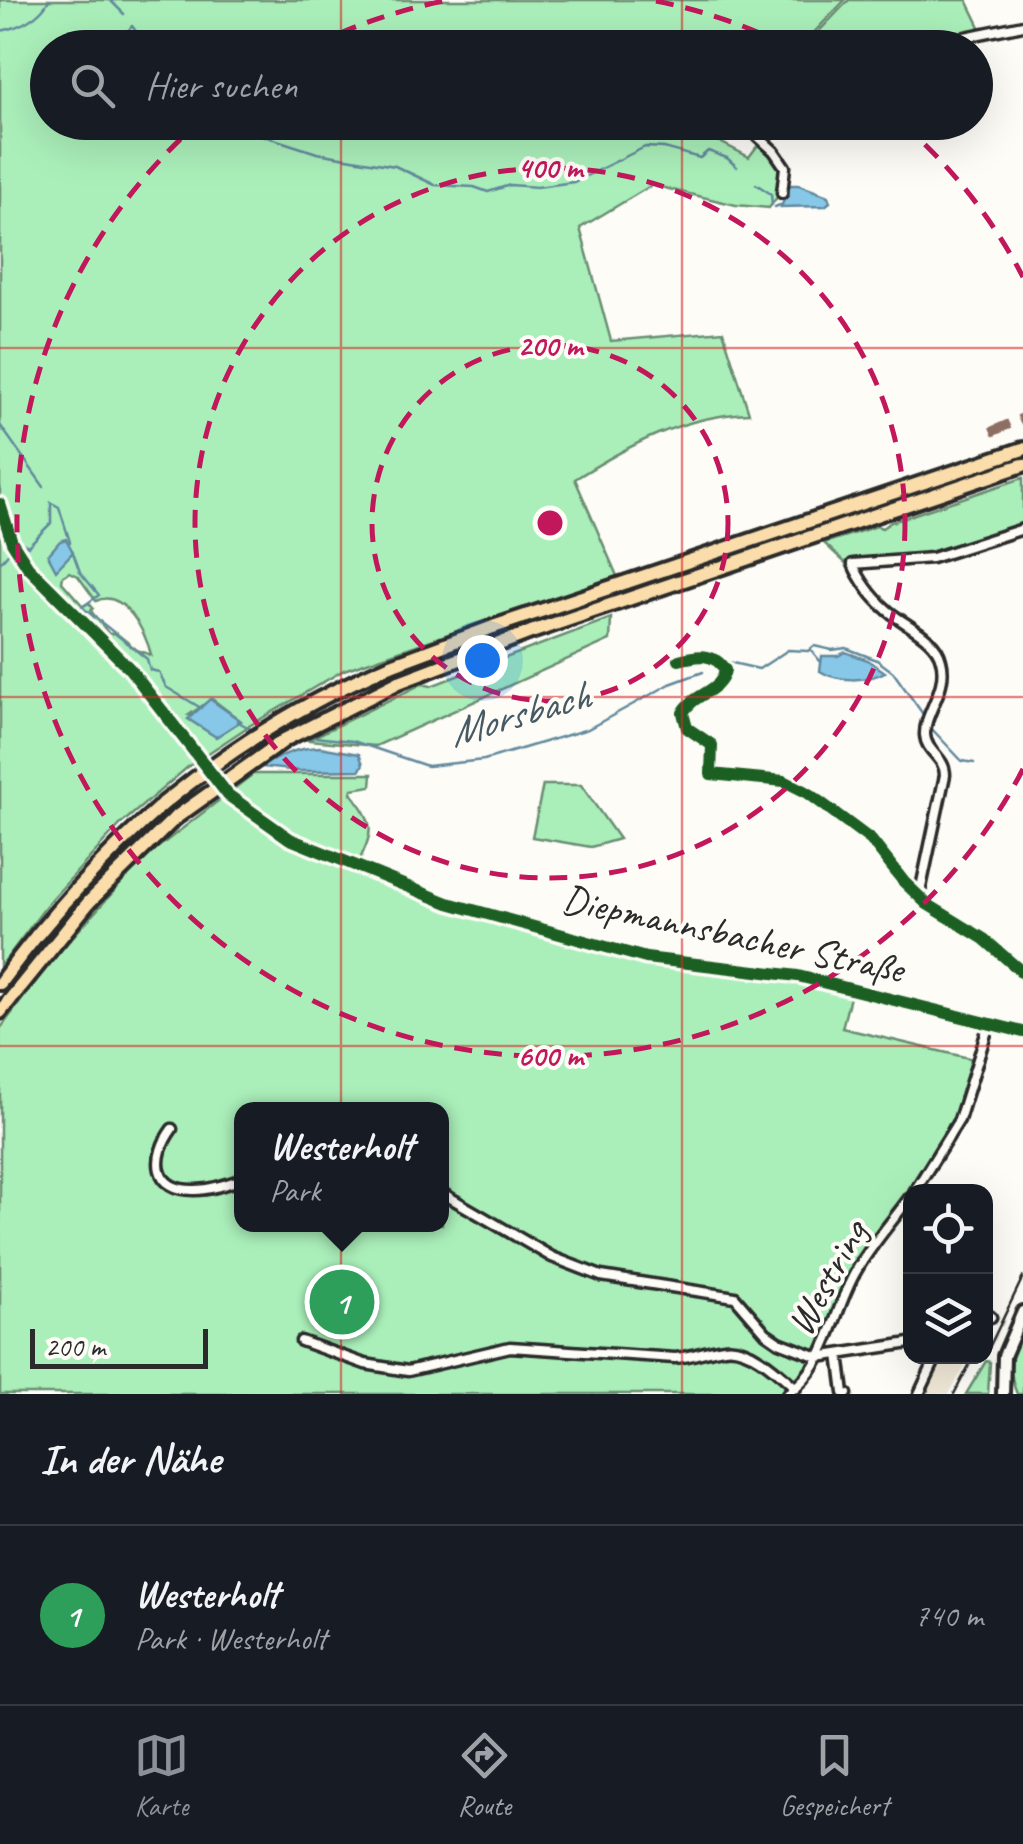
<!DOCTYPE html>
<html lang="de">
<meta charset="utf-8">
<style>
:root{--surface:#171b24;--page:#20242c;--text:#f1f3f6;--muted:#9ea1a6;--line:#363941;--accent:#8c9099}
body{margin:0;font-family:Caveat,sans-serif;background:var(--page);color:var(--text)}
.controls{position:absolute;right:30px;bottom:30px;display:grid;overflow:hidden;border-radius:20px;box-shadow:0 10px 40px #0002}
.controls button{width:90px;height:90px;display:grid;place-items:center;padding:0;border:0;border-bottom:2px solid var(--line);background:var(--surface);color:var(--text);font:50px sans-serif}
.scale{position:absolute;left:30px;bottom:25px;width:178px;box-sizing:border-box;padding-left:10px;border:5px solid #2b2b2b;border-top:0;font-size:28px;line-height:35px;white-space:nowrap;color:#2b2b2b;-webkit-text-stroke:8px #fdfcf7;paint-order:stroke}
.you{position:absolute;left:482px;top:660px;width:35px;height:35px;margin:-25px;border:8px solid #fff;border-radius:50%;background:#1a73e8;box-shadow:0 0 0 15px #1a73e833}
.badge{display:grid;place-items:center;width:65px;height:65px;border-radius:50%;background:var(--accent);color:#fff;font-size:32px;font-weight:700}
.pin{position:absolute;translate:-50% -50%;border:5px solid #fff;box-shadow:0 2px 10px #0006}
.popup{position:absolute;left:234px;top:1102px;width:215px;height:130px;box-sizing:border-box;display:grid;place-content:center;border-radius:20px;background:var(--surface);filter:drop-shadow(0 2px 8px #0005);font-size:32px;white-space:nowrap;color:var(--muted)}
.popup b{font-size:38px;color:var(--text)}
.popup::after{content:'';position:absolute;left:50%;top:100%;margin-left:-20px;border:20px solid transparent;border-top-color:var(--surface)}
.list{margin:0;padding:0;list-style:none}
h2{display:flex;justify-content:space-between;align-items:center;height:130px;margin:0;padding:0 40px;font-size:42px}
h2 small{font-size:32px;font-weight:400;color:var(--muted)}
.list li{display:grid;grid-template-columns:65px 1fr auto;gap:30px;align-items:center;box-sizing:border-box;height:180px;padding:0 40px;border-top:2px solid var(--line)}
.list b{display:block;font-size:38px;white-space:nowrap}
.list p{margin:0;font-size:32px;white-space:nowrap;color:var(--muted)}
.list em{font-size:32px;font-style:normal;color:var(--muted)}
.icon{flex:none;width:55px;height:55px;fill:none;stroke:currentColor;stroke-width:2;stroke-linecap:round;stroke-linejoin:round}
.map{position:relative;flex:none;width:1023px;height:1394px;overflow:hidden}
.search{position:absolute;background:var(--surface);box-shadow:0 10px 40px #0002;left:30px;right:30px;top:30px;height:110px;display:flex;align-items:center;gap:25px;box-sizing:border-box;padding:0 35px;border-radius:55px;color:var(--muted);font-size:38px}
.sheet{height:310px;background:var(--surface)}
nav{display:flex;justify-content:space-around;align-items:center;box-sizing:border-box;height:140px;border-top:2px solid var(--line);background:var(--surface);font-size:28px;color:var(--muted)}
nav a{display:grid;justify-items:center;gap:5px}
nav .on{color:var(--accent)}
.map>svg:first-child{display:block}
.built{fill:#f1e9d7}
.green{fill:#aaefba;stroke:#6a8d72;stroke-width:2.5;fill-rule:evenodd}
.water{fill:#87c7e8;stroke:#62899c;stroke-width:2.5}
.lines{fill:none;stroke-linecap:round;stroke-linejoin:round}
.stream{stroke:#62899c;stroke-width:2.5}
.street-tunnel{stroke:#d3d2ce;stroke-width:8;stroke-dasharray:8 4;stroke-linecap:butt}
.street-casing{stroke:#2b2b2b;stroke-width:15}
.secondary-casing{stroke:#2b2b2b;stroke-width:18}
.highway-casing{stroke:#2b2b2b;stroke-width:20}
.street{stroke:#fdfcf7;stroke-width:8}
.secondary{stroke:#fdfcf7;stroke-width:10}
.highway{stroke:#faddab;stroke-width:12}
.rail{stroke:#2b2b2b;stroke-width:2.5}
.highway-bridge-casing{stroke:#2b2b2b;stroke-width:20;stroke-linecap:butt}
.highway-bridge{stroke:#faddab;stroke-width:12}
.quiet{stroke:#8d6e63;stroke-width:10;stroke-dasharray:20 10;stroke-linecap:butt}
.cycleway-casing{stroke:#fdfcf7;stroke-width:19}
.cycleway{stroke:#1b5e20;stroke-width:12}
.grid{fill:none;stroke:#d62828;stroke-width:2.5;stroke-opacity:0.55}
.ring{fill:none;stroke:#c2185b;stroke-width:5;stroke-dasharray:18 12}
.labels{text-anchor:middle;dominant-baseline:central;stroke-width:8;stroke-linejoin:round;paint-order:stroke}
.street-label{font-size:40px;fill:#2b2b2b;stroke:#fdfcf7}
.water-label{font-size:42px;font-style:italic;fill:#475a64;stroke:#fdfcf7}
.centre{fill:#c2185b;stroke:#fdfcf7;stroke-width:5}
.ring-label{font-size:30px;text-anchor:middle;font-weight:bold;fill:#c2185b;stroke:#fdfcf7;stroke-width:8;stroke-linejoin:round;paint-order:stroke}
</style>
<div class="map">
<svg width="1023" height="1394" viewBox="0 0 1023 1394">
<rect width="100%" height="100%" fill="#fdfcf7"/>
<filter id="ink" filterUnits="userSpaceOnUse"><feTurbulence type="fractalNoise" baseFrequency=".01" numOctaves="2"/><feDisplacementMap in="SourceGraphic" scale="20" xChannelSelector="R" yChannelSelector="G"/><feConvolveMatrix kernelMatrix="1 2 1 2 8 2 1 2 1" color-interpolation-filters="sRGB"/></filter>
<g filter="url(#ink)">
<path class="built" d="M942,1357H970L949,1394H924Z"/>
<path class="green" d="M0,0H845L800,47H755L750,43L596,36L593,48H48V122L687,125L749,157L761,141L774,152L784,173L778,196L769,208L736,205L652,185L580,228L611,341L723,331L749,413C682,416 631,444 575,479L617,576L344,670L249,726L189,766L121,824L50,901L0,967ZM70,572L78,576L96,601C123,588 146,632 151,655L137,650L116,633L109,634L91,611L93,608L89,603L83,606L62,582L63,576ZM212,699L240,720V721L189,715Z
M849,0H967L981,29L916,44L915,47L803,48Z
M1023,478V528L939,555L855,560L853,570L824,543L877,526L882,528L891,522Z
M611,618L610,640L376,746L308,740L422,684L431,686Z
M253,774H372L371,786L352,789L351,793C377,826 373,831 356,868L448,905L662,963L725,971L851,993L842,1028L977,1060L957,1120L851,1277L814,1359L797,1383L780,1394H0V1029L51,961L143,859ZM242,1110H442V1224H242Z
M543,785H581L619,839L591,847L532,837Z
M1023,1326V1394H1017C1006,1368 1012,1351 1023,1326Z
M986,1361L990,1362L988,1394H966Z"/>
<path class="water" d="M790,185H799L828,196L830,202L825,206L781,207Z
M66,539L73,552L56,570L48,555L60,541Z
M845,652L868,660L885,672C867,682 837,682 820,671L822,656H838Z
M210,699L241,721L216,737L188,719Z
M320,747L359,754L363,764L360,770L300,771L261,767C281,755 296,748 320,747Z"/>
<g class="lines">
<path class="stream" d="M110,0L124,14
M0,31C19,28 40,17 49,0
M125,48L122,38L132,26L143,41
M237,122L240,128L317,153L395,166L435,185L474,187L488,192L510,185L537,187L574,182L645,147L664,148L700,158L708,151L727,158L737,167
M756,184L771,194L772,205
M775,207L780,205
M0,425L44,487
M50,502L59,507L70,542
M21,542L28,546L51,523V503
M72,550L80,572L99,595L82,607L147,659L150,670L159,672L166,687L201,708
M0,563L12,549
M811,650L820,661
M728,662L759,669L788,650L808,651L814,646L832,650L846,648L877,660L893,672L925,717L924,723
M237,721L256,732
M930,727L962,761L974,763
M305,736L353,741L427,766L484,760L588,729L670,684L703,672"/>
<path class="street-tunnel" d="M991,1317L1004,1323"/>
<defs>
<path id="street" d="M912,48L1023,25
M753,122V132L774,151L785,167L782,193
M0,504L12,542L28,567L129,668L228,795L290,839L448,903L646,958L798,976L1023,1032
M679,660C697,655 714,652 725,670C721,693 693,693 683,713L687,728L712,745L711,774L784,781L808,793L871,840L904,882L927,904L984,939L1023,973
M919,897L945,775C945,757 926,752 925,735C924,712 949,689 941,660C936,636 901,624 885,608C873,598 859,579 853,564L932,558L1023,529
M172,1129C152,1156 152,1191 195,1190C211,1190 227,1184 242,1179
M914,1192L959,1120L989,1024
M442,1193L552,1257L601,1276L735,1297L766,1333L779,1342L818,1357L910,1343
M986,1314L991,1317
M301,1341L365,1364L408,1371L510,1347L675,1358C692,1357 707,1350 724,1348C749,1344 778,1372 796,1388
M839,1354L844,1393L847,1394
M787,1394C829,1365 832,1314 855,1273C870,1246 892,1222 910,1197
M919,1394L937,1356"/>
<path id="secondary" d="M1003,1394L1004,1356L1023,1312"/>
<path id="highway" d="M391,665L493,627L1023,449
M399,682L531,632L1023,465
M0,983C49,916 102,858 164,803
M0,1012L89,902L175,818"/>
</defs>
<use href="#street" class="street-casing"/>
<use href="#secondary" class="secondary-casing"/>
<use href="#highway" class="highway-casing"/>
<use href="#street" class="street"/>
<use href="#secondary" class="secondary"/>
<use href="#highway" class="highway"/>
<path class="rail" d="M986,1354L1023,1277
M954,1394L974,1356"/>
<defs>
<path id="highway-bridge" d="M164,803C234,746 308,700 391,665
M175,818L286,739L399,682"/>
</defs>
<use href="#highway-bridge" class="highway-bridge-casing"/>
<use href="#highway-bridge" class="highway-bridge"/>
<path class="quiet" d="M991,432L1023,418"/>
<defs>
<path id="cycleway" d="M0,504L12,542L28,567L129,668L228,795L290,839L448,903L646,958L798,976L1023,1032
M679,660C697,655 714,652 725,670C721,693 693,693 683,713L687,728L712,745L711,774L784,781L808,793L871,840L904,882L927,904L984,939L1023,973"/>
</defs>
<use href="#cycleway" class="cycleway-casing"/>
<use href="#cycleway" class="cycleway"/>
</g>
</g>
<path class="grid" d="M341,0V48M682,0V48M341,122V1394M682,122V1394M0,348H1023M0,697H1023M0,1046H1023"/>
<g class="ring">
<circle cx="550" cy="523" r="178"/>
<circle cx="550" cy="523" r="355"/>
<path d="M1023 769A533 533 0 1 1 197 124M312 46A533 533 0 0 1 444 1M656 1A533 533 0 0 1 788 46M903 124A533 533 0 0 1 1023 277"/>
</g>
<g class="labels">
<g class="street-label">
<text transform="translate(733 934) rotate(12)">Diepmannsbacher Straße</text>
<text transform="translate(827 1278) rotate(-61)">Westring</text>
</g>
<g class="water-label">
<text transform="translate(519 714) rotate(-16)">Morsbach</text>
</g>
</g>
<circle cx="550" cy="523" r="15" class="centre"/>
<g class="ring-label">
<text x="550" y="178">400 m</text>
<text x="550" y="356">200 m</text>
<text x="550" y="1066">600 m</text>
</g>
</svg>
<div class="controls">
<button><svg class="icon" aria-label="locate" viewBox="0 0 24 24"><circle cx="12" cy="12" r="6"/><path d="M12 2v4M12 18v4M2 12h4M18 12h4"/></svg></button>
<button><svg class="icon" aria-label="layers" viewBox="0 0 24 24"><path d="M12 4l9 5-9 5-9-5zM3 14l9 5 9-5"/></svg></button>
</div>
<div class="scale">200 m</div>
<div class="you"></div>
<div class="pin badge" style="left:342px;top:1302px;background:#2e9e5b">1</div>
<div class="popup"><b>Westerholt</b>Park</div>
<div class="search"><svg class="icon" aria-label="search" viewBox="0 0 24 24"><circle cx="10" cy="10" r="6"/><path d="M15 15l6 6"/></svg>Hier suchen</div>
</div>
<section class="sheet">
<h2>In der Nähe<small></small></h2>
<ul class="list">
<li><span class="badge" style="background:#2e9e5b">1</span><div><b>Westerholt</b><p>Park · Westerholt</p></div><em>740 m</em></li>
</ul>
</section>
<nav>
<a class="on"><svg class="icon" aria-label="map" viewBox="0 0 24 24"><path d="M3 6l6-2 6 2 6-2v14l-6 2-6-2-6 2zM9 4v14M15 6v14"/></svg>Karte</a>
<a><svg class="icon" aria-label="directions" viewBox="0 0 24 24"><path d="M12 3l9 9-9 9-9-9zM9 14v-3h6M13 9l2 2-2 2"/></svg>Route</a>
<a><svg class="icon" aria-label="saved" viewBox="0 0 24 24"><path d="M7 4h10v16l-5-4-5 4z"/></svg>Gespeichert</a>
</nav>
